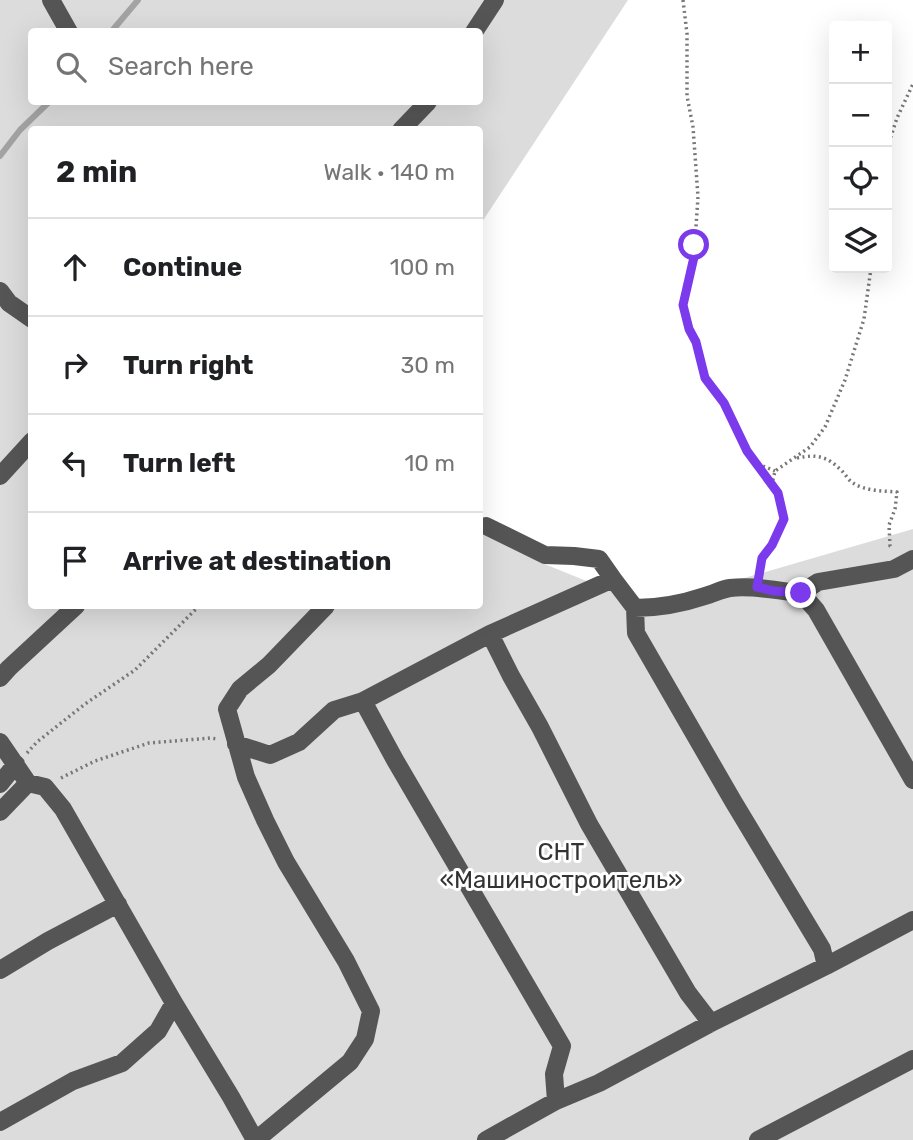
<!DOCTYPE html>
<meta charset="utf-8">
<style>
:root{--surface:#fff;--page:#f2f2f2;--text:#202124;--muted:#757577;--line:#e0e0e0}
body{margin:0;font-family:Rubik,sans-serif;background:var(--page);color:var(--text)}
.controls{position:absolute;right:21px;top:21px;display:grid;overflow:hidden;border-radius:7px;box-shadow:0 7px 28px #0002}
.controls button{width:63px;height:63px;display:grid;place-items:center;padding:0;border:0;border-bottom:2px solid var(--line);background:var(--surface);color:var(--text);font:35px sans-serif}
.stop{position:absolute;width:21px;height:21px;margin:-16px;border:5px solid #7c3aed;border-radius:50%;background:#fff}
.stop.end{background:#7c3aed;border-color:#fff;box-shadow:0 2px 7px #0008}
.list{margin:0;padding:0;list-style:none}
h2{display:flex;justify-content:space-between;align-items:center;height:91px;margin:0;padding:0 28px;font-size:30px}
h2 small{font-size:23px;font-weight:400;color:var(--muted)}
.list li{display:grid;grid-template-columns:46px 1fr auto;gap:21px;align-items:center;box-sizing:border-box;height:98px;padding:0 28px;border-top:2px solid var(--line)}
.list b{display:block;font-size:26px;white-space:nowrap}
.list em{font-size:23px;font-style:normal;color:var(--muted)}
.icon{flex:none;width:38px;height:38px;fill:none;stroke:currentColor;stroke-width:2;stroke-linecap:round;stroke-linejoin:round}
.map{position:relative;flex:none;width:913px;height:1140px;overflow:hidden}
.search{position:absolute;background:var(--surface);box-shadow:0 7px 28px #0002;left:28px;top:28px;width:455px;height:77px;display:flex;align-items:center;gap:18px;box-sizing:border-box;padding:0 24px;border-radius:7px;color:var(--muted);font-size:26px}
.panel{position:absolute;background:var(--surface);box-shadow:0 7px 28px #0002;left:28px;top:126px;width:455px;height:483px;border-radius:7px}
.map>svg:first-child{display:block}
.green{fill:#dcdcdc;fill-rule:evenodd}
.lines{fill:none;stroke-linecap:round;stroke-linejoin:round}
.stream{stroke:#a3a3a3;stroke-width:6}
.path{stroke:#777;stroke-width:3.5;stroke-dasharray:2 3.5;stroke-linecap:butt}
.minor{stroke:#555;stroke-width:18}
.route{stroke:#7c3aed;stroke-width:9}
.labels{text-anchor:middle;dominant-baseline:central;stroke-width:6;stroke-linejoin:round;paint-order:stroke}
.park-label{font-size:24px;fill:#333;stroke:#fff}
</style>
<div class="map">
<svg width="913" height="1140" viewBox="0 0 913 1140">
<rect width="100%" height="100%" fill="#fff"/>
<path class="green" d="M0,0H628L480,225V130H32V606H480V532L542,563L648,606L913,529V1140H0ZM32,32H480V102H32Z"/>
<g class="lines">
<path class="stream" d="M111,32L138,0
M0,156L20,130L49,102"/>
<path class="path" d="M683,0L687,34V96L693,127L698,197L694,257L683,305L685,316L696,342L705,378L724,403L747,451L772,484
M887,148L897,118L913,84
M797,458C817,454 827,456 842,471C846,475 849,481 853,483C865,491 883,491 897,492L895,509L889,525L890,546L893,548
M758,464L775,471
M760,572C766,535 800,527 772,484L775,471L810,447L825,427L845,380L864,319L871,268
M27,753L37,742L85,704L135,670L199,606
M61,778L95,761L149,743L211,738L217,739"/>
<path class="minor" d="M51,0L69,32
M474,32L495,0
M401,130L428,102
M0,291L9,303L32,319
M0,476L32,441
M486,526L545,555L574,556L599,559L613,579
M801,593L818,582L894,569L913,559
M635,608C660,608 681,604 705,596C713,594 722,589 730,588C754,585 777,591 801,593L816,610L913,780
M490,634L613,579L635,608L636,633L733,801L822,949L826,966
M0,678L9,668L76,606
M363,701L490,634L511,676L540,727L589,824L688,993L711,1023
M0,742L28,783L45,787L63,809L174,1003L231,1097L255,1140
M236,744L270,755L299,742L334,710L363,701L395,760L562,1046L554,1074L556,1101
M0,784L16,764
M0,812L28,783
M0,970L48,941L118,904
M0,1122L73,1081L122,1063L158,1031L174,1003
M256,1140L350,1062L365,1039L371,1011L346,961L286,862L265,820L246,777L227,709L240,689L269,665L326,606
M486,1140L556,1101L599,1083L711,1023L826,966L913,920
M758,1140L913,1059"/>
</g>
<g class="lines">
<path class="route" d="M694,245V257L683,305L689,329L696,342L705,378L724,403L747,451L778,493L784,519L772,545L762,558L757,587L774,591L801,593"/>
</g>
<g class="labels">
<g class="park-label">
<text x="561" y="852">СНТ<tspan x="561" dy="28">«Машиностроитель»</tspan></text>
</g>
</g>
</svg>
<div class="controls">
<button>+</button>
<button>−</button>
<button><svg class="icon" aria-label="locate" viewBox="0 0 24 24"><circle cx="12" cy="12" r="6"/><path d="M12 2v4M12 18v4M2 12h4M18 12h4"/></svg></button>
<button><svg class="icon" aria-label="layers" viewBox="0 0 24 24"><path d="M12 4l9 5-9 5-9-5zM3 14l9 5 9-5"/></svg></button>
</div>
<div class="stop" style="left:694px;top:245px"></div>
<div class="stop end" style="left:801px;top:593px"></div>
<div class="search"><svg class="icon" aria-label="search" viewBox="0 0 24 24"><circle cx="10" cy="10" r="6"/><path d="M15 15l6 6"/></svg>Search here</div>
<section class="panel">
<h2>2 min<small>Walk · 140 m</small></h2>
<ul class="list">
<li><svg class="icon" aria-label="ahead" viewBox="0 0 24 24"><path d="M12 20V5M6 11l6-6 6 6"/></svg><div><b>Continue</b></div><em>100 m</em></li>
<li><svg class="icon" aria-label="right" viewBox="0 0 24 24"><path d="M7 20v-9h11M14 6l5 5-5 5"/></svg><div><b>Turn right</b></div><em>30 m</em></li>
<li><svg class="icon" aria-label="left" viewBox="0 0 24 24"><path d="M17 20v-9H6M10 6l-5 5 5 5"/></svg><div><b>Turn left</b></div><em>10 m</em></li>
<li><svg class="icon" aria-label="arrive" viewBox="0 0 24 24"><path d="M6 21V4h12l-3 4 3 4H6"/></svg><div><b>Arrive at destination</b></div></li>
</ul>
</section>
</div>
